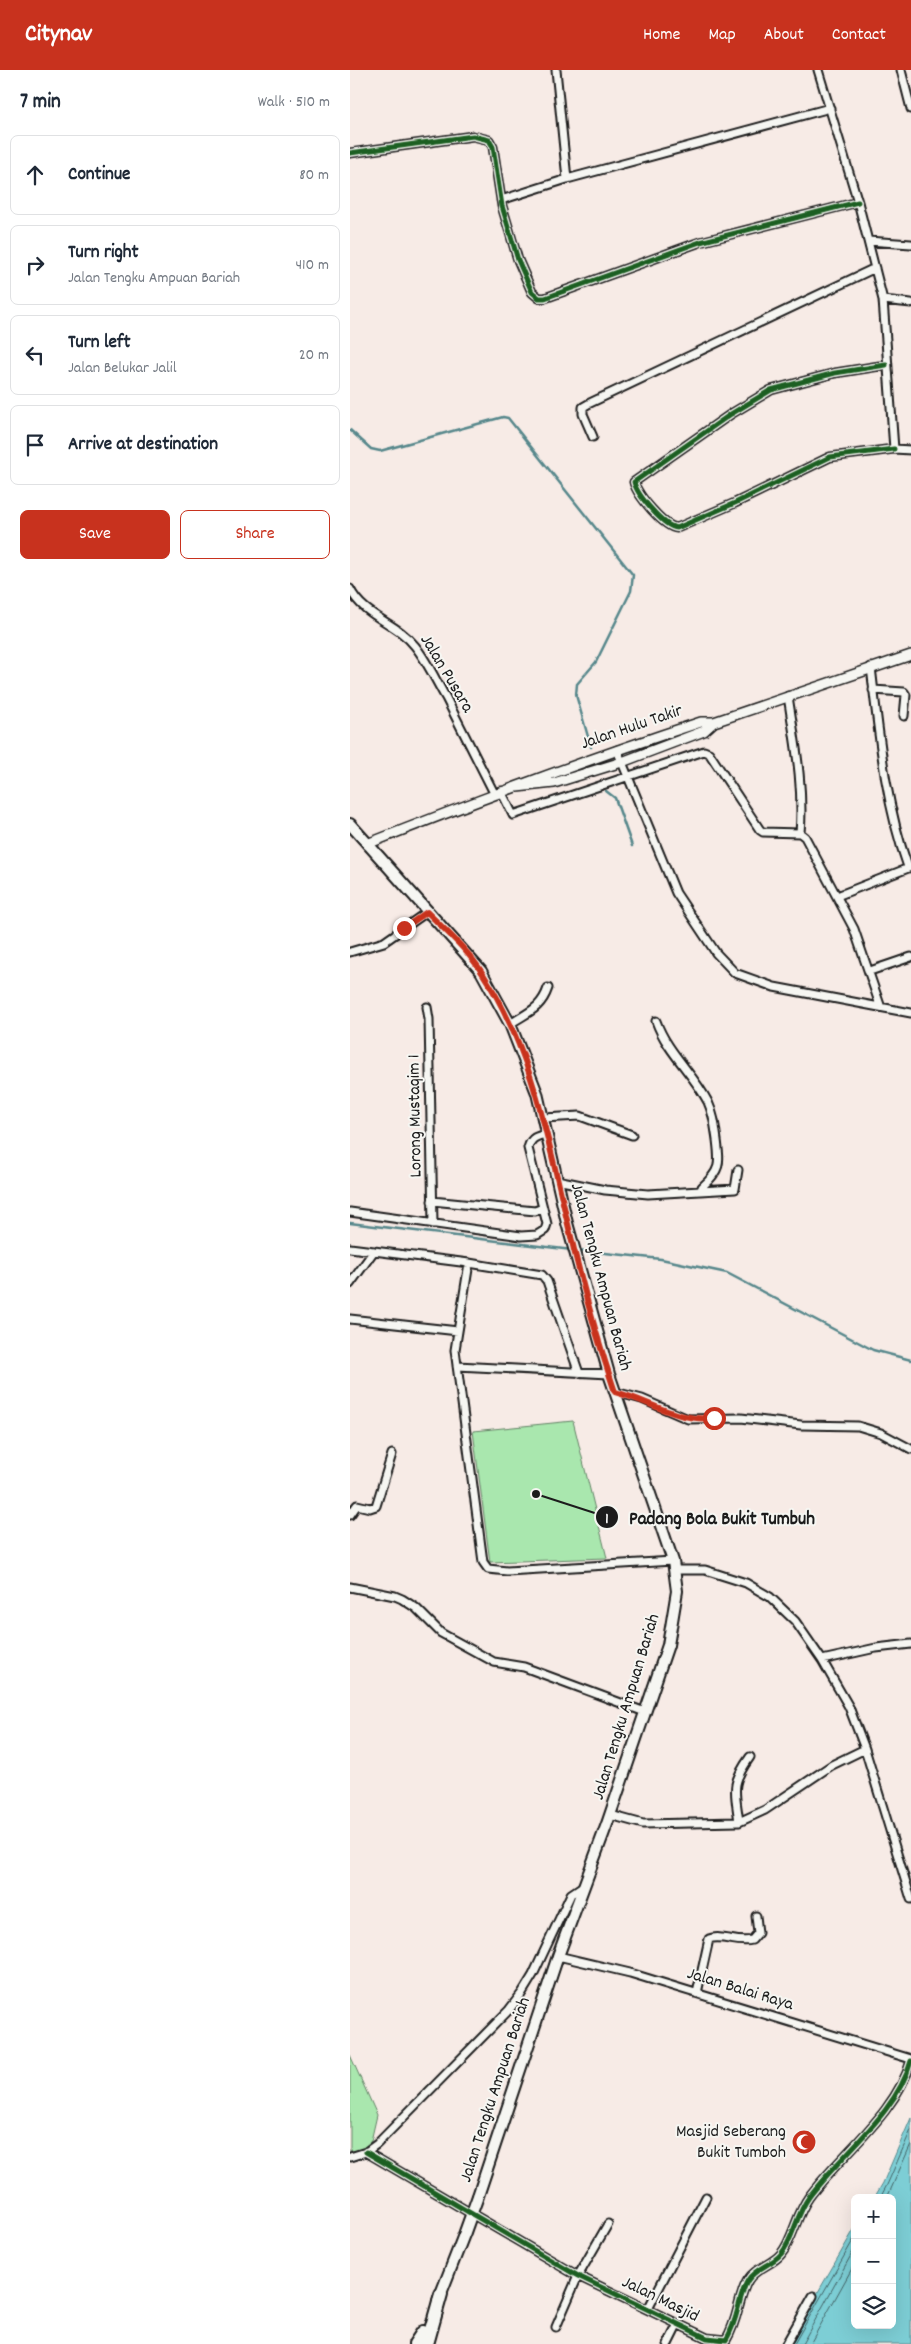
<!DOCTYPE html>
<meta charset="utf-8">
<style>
:root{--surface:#fff;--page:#f2f2f3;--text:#1f2937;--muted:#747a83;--line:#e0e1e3;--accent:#c8321e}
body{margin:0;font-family:Dekko,sans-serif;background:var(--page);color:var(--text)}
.controls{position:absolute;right:15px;bottom:15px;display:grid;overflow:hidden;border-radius:8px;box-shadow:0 5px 20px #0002}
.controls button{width:45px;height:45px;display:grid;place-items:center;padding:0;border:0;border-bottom:1px solid var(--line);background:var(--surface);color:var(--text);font:25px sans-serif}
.stop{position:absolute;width:15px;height:15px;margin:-11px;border:4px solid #c8321e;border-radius:50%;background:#fff}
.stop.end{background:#c8321e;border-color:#fff;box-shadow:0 1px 5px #0008}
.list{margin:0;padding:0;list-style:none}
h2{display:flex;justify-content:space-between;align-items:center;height:65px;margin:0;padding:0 20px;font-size:21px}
h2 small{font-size:16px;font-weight:400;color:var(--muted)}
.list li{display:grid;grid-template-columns:32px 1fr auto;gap:15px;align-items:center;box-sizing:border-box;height:80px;margin:0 10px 10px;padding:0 10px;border:1px solid var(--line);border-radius:8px}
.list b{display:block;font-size:19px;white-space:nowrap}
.list p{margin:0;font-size:16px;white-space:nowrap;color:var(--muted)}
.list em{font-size:16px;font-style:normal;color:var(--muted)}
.actions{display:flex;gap:10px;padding:15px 20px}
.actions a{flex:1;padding:11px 0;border:1px solid var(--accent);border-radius:8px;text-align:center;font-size:18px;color:var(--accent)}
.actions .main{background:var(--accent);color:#fff}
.icon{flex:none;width:28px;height:28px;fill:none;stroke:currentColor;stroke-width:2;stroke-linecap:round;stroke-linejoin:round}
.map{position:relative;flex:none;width:561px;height:2274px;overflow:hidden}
header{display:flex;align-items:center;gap:30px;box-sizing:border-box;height:70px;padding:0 25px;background:var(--accent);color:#fff}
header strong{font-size:24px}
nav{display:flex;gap:28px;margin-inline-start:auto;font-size:18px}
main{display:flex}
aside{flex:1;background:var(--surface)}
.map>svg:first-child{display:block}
.green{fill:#a9e7ae;stroke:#628265}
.water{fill:#7dced5;stroke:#56878b}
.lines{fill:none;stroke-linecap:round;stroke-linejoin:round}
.shore{stroke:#436366;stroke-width:1}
.stream{stroke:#56878b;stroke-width:2.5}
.minor-casing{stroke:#1c1c1c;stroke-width:11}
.tertiary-casing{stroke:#1c1c1c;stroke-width:12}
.secondary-casing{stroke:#1c1c1c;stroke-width:14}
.trunk-casing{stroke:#1c1c1c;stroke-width:16}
.minor{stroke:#f6f6f2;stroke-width:7}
.tertiary{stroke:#f6f6f2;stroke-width:9}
.secondary{stroke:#f6f6f2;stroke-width:10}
.trunk{stroke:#f6f6f2;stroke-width:12}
.secondary-bridge-casing{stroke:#1c1c1c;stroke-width:14;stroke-linecap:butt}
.secondary-bridge{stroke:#f6f6f2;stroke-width:10}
.cycleway-casing{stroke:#f6f6f2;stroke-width:8}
.cycleway{stroke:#1b5e20;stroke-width:5}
.route{stroke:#c8321e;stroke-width:6}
.labels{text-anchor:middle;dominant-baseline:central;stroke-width:4;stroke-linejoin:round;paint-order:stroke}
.street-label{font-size:18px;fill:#1c1c1c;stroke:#f6f6f2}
.poi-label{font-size:18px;fill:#1c1c1c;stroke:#f6f6f2;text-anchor:end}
.leader{fill:none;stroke:#1c1c1c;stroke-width:2}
.callout-dot{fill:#1c1c1c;stroke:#f6f6f2;stroke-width:2}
.mark-label{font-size:15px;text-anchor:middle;font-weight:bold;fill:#fff}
.callout-label{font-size:19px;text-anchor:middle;font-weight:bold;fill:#1c1c1c;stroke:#f6f6f2;stroke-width:4;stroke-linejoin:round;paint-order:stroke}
</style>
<header>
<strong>Citynav</strong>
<nav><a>Home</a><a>Map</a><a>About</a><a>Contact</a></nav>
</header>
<main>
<aside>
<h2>7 min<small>Walk · 510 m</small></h2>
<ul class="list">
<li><svg class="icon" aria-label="ahead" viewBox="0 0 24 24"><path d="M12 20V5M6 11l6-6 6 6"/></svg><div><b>Continue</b></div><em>80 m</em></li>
<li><svg class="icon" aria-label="right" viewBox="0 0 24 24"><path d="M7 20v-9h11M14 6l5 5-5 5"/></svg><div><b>Turn right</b><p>Jalan Tengku Ampuan Bariah</p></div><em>410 m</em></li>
<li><svg class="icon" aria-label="left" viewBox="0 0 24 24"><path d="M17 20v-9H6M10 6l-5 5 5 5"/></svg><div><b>Turn left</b><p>Jalan Belukar Jalil</p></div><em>20 m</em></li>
<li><svg class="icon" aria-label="arrive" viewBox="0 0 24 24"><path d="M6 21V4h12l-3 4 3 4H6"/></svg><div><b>Arrive at destination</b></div></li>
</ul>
<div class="actions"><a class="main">Save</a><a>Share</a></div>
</aside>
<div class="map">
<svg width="561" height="2274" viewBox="0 0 561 2274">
<rect width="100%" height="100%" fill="#f7ebe6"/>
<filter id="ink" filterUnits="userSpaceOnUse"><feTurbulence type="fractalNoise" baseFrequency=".02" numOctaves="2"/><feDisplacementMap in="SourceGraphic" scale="10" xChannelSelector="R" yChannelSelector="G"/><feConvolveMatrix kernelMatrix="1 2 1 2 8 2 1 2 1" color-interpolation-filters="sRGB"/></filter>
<g filter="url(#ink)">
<path class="green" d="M223,1351L257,1488L140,1492L123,1361Z
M0,1985L27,2045L21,2071L11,2080L0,2081Z"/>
<path class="water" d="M561,2048V2274H438L505,2158V2255H542V2128H524L533,2113Z"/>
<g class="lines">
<path class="shore" d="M530,2128L537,2115L561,2060
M537,2128L561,2074
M444,2274L505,2167
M452,2274L505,2178
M460,2274L505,2193"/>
<path class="stream" d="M0,360L21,379L30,381L153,347L158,348L283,505L281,521L246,592L227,614L226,625L241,677
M256,721L265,728L282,776
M0,1153L222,1180
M227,1180L311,1189L377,1203L523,1280L561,1290"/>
<defs>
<path id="minor" d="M206,0L217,109
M468,0L508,132L533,230L544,379L561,380
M551,0L561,39
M0,83L123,66L139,70L143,77L152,136L168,190L182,222L189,228H195L350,172L508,132
M151,130L217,109L480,38
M518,171L561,174
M533,230L561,233
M536,295L485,303L421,320L381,344L284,412C287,425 314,457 327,458L385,433L480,387L544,379
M243,367L233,344V337L240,333L525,198
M0,519C14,547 46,552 65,576C77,591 86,611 96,628C112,660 128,691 144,723
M521,597C529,665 535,733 558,797
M523,620L554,622L556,625L554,646
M438,626C445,672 454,717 450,763
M267,680L326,823L366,883L385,903L424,917L561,943
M151,721L163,745L354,681L359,683L410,760L413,762L450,763L455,767L504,859L530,935
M487,826L561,797
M0,882L34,872L77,842
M520,901L561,887
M77,937L79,949L83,1154
M306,951C317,982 343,1003 358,1032C364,1045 365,1056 367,1070C370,1094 371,1100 352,1117V1121
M160,954C178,942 191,939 198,918
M193,1048L230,1046L282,1065
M207,1110L255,1120L298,1124L385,1119L388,1100
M82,1131L185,1141L193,1138
M0,1142L171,1166L187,1165L195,1160L197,1154L178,1078C181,1067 187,1066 197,1064
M0,1178L119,1193L192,1205L197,1211L229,1303
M119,1193L105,1280L133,1492L138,1499L157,1501L323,1491
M0,1214L24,1181
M0,1249L108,1261
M107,1296L259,1304
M265,1322L292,1329L338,1349L391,1348L451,1355L508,1356L531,1363L561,1379
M0,1445L7,1435L20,1438L26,1436L42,1384
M325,1500H355L396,1513L420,1527L445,1551L472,1590L499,1637L515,1679L561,1829
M0,1517L45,1526L52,1529L66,1538L91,1563L144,1592L174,1597L295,1642
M472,1590L526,1578L561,1574
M260,1745L293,1754L389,1752L415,1740L482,1695L515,1679
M389,1752C385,1720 380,1715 400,1687
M208,1886L280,1903L561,1989
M347,1923L359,1869C372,1864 387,1874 402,1870L408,1863L406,1846
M16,2082L228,2206L357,2268L376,2270C389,2249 388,2226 398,2210C405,2198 422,2195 431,2184C443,2170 446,2145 459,2127C491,2084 547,2043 561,1991
M0,2087L16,2082L27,2074L159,1940L172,1923L183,1905L221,1824L233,1816
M298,2239L356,2127
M206,2257L228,2206L258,2154
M318,2274L328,2254
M436,2274L463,2226"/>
<path id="tertiary" d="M167,717L204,713L272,692L354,661L364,652
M17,774C128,730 238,689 351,652H364L561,585"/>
<path id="secondary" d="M0,754L131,901L160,954L187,1023L217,1153L259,1304L323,1491L327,1521L318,1575L257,1754L208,1886L128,2126
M88,2231L115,2162"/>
<path id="trunk" d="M65,2274L73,2262
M77,2274L91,2224"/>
</defs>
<use href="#minor" class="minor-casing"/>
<use href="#tertiary" class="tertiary-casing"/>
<use href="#secondary" class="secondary-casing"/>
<use href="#trunk" class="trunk-casing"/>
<use href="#minor" class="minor"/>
<use href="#tertiary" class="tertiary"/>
<use href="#secondary" class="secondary"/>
<use href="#trunk" class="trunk"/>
<defs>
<path id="secondary-bridge" d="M115,2162L128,2126"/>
</defs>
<use href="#secondary-bridge" class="secondary-bridge-casing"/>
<use href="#secondary-bridge" class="secondary-bridge"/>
<defs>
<path id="cycleway" d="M0,83L123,66L139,70L143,77L152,136L168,190L182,222L189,228H195L350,172L508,132
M536,295L485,303L421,320L381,344L284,412C287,425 314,457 327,458L385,433L480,387L544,379
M16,2082L228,2206L357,2268L376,2270C389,2249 388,2226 398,2210C405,2198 422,2195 431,2184C443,2170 446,2145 459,2127C491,2084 547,2043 561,1991"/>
</defs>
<use href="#cycleway" class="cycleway-casing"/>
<use href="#cycleway" class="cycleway"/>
</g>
</g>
<g class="lines" filter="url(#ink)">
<path class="route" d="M54,858L77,842C96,861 118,880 133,904C181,978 197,1065 217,1150C230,1207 246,1266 265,1322C300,1331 327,1352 364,1348"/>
</g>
<defs>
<symbol id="mosque-disc" viewBox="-11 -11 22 22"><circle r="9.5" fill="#c8321e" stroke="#f6f6f2"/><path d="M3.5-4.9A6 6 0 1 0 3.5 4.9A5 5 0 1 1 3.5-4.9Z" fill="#fff"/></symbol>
</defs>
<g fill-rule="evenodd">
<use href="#mosque-disc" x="440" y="2058" width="28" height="28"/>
</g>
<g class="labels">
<g class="street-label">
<text transform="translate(96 604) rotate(59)">Jalan Pusara</text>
<text transform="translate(282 658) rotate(-19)">Jalan Hulu Takir</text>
<text transform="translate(66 1046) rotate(-91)">Lorong Mustaqim 1</text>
<text transform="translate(250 1207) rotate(75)">Jalan Tengku Ampuan Bariah</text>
<text transform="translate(277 1637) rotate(-73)">Jalan Tengku Ampuan Bariah</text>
<text transform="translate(390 1920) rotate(17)">Jalan Balai Raya</text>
<text transform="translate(146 2020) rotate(-72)">Jalan Tengku Ampuan Bariah</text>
<text transform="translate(310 2230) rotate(26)">Jalan Masjid</text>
</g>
<g class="poi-label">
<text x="436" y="2062">Masjid Seberang<tspan x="436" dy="21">Bukit Tumboh</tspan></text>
</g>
</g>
<path class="leader" d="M186 1424L257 1447"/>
<g class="callout-dot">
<circle cx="186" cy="1424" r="5"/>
<circle cx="257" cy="1447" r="12"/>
</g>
<g class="mark-label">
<text x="257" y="1453">1</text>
</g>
<g class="callout-label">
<text x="372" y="1454">Padang Bola Bukit Tumbuh</text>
</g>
</svg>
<div class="controls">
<button>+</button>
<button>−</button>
<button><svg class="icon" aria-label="layers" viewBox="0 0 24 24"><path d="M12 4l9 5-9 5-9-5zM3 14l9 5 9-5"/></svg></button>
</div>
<div class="stop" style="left:364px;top:1348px"></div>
<div class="stop end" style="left:54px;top:858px"></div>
</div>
</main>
